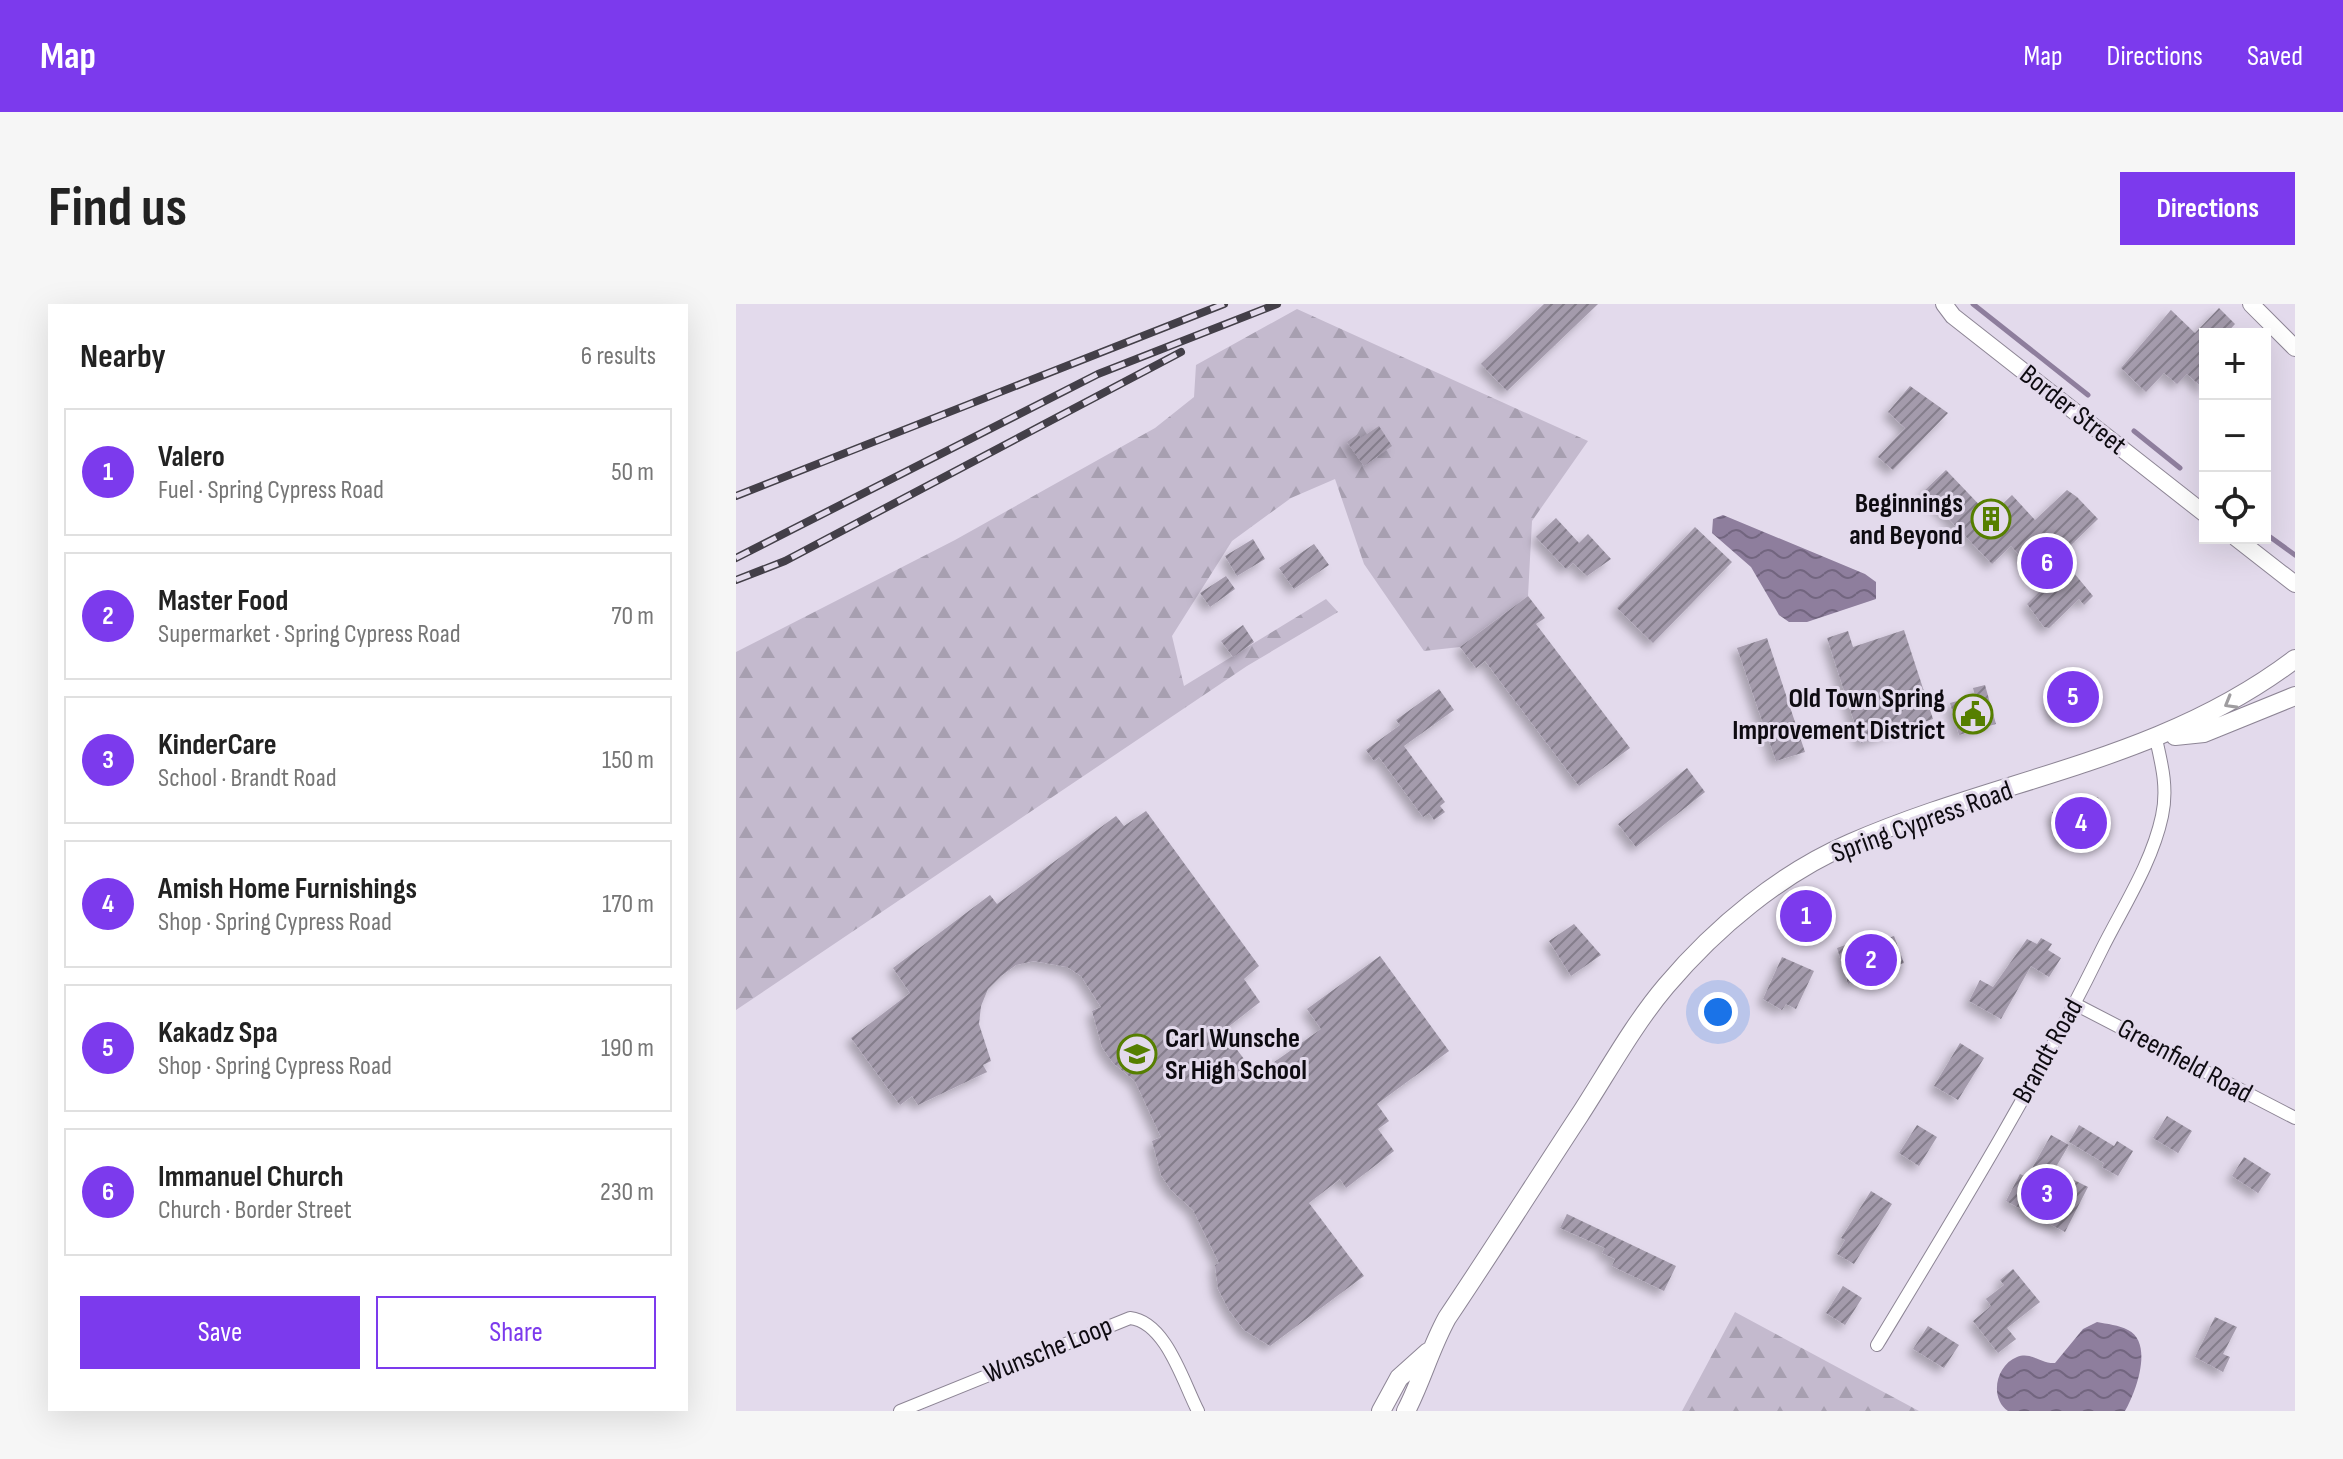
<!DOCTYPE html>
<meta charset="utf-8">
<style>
:root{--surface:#fff;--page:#f6f6f6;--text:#222;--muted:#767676;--line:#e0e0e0;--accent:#7c3aed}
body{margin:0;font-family:"Sofia Sans Condensed",sans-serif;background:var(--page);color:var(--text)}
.controls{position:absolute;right:24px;top:24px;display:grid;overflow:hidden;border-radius:0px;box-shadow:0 8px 32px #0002}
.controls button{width:72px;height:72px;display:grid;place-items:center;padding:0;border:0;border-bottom:2px solid var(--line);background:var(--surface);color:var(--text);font:40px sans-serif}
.you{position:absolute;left:982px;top:708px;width:28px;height:28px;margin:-20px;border:6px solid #fff;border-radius:50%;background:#1a73e8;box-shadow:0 0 0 12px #1a73e833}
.badge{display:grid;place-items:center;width:52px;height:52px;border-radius:50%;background:var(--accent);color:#fff;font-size:26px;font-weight:700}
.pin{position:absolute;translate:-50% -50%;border:4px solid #fff;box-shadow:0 2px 8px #0006}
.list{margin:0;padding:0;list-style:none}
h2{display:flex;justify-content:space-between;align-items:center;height:104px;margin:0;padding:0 32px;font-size:34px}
h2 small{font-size:26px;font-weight:400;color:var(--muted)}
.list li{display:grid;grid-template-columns:52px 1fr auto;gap:24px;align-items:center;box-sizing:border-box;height:128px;margin:0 16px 16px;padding:0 16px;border:2px solid var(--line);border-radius:0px}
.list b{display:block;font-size:30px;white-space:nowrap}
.list p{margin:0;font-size:26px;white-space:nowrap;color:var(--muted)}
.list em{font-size:26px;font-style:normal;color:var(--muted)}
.actions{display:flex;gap:16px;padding:24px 32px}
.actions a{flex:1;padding:18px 0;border:2px solid var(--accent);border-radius:0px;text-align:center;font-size:28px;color:var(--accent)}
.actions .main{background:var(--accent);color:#fff}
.icon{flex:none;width:44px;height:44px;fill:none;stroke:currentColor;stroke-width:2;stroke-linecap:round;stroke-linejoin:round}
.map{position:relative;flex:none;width:1559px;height:1107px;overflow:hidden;border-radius:0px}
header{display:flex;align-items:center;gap:48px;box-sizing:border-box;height:112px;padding:0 40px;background:var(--accent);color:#fff}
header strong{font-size:38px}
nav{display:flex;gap:44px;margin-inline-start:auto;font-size:28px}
.intro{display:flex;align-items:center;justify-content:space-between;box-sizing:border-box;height:192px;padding:0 48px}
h1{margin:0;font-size:56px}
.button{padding:20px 36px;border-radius:0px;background:var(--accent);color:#fff;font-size:28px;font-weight:700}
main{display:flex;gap:48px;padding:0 48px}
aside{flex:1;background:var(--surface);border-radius:0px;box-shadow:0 8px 32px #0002}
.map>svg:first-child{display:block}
.forest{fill:url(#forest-firs)}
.water{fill:url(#water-waves)}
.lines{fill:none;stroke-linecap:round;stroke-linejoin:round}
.stream{stroke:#8e7e9d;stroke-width:5}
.building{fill:url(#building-hatch);filter:url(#shadow)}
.minor-casing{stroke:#8d8595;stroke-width:14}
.tertiary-casing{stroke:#8d8595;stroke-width:18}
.secondary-casing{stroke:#8d8595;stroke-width:20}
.minor{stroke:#fff;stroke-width:12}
.tertiary{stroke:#fff;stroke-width:16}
.secondary{stroke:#fff;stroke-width:18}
.rail-casing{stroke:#433f48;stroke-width:8}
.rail{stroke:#e3daec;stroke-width:5;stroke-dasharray:15;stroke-linecap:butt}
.oneway{stroke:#9f9da0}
.labels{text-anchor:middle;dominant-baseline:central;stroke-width:6;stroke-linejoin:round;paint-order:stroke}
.street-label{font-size:28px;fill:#0e0b11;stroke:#e3daec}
.poi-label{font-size:28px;font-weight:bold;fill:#0e0b11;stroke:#e3daec;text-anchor:end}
</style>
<header>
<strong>Map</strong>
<nav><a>Map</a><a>Directions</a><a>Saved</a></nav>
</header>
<div class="intro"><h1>Find us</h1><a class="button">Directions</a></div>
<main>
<aside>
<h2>Nearby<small>6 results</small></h2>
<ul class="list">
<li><span class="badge">1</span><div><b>Valero</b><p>Fuel · Spring Cypress Road</p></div><em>50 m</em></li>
<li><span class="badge">2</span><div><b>Master Food</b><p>Supermarket · Spring Cypress Road</p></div><em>70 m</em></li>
<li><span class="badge">3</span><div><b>KinderCare</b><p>School · Brandt Road</p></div><em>150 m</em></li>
<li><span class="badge">4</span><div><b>Amish Home Furnishings</b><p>Shop · Spring Cypress Road</p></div><em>170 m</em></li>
<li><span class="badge">5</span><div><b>Kakadz Spa</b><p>Shop · Spring Cypress Road</p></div><em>190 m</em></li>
<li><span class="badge">6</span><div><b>Immanuel Church</b><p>Church · Border Street</p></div><em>230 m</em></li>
</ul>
<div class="actions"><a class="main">Save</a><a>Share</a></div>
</aside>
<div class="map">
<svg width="1559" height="1107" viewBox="0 0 1559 1107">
<defs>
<pattern id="forest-firs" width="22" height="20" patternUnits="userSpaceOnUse" patternTransform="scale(2)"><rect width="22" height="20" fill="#c4bace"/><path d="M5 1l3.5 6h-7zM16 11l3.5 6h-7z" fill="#a79fb0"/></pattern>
<pattern id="water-waves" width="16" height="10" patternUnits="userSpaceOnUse" patternTransform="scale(2)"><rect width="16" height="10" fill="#8e7e9d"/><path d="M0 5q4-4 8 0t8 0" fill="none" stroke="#72657f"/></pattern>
<pattern id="building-hatch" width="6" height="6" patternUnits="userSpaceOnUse" patternTransform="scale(2)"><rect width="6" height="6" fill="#a49bac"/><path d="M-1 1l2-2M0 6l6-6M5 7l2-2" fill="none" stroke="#847d8b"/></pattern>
<filter id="shadow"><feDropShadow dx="-5.5" dy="5.5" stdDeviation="4" flood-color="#0004"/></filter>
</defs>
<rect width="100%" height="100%" fill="#e3daec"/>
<path class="forest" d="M561,5L852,137L796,217L792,292L724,343L688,347L628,260L599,175L555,194L496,237L436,332L448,382L590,295L602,308L511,362L0,706V348L219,236L419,124L458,93L460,61Z
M999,1008L1183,1107H946Z"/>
<path class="water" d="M987,211L1129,270L1140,278V295L1071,318H1053L1043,311L1015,263L976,229L977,215Z
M1361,1018C1371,1020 1383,1021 1392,1026C1418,1039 1400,1088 1389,1107H1272C1253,1094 1260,1061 1281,1053C1295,1047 1305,1060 1319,1059L1347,1025Z"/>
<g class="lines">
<path class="stream" d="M1237,0L1352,91
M1398,127L1444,164
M1467,182L1469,183
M1530,230L1559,251"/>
</g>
<path class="building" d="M808,0H862L771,87L745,60Z
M1483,4L1499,20L1490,30H1469V86L1451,70L1441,80L1428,69L1410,88L1385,64L1435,6L1459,29Z
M1174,82L1212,109L1157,166L1142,153L1169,124L1152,108Z
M643,122L656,142L628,162L611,138L622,130L625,134Z
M1210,166L1254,212L1276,191L1299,216L1331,186L1341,193L1362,215L1333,243L1338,248L1328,257L1357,292L1348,301L1343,295L1313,324L1308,323L1291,300L1311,280L1275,242L1256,260L1187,188Z
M820,214L843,239L852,230L875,255L851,272L837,259L830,265L800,233Z
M959,223L996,258L917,339L881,304Z
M517,235L529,255L501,272L489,252Z
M578,240L593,261L558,285L543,264Z
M490,272L499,285L474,303L464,289Z
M792,292L809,314L800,320L894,444L843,482L749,357L740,364L724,343Z
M507,321L518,338L497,353L485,337Z
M1168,326L1197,415L1125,439L1091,334L1112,327L1117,343Z
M1031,334L1069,448L1040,457L1001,344Z
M1348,375L1357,402L1319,414L1313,395L1328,391L1326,382Z
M1249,381L1260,420L1223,431L1214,399L1239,392L1237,384Z
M703,385L718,406L668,442L709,498L704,502L709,508L698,516L693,509L687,513L643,453L638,457L630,446L664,421L660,416Z
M951,464L969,488L900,543L882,520Z
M1362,493L1372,523L1326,538L1316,508Z
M410,507L523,662L508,675L524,698L487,727L520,771L585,725L571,705L644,652L713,747L641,800L653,817L642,825L658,847L610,884L604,875L573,899L628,972L534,1042L508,1026L493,1006L482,985L479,961L483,959L457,906L435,886L425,871L416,837L425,833L399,777L377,759L366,743L356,707L365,703L345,672L331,663L298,657L280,661L265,672L252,685L245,702L243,720L255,757L247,761L251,768L182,801L176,792L164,801L115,734L174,689L157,664L254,591L261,600L380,512L388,522Z
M1077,599L1085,611L1064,625L1055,613Z
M838,620L865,651L835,672L813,637Z
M1140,630L1143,638L1158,632L1168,659L1112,680L1101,644Z
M1305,634L1316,640L1312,646L1325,654L1313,673L1295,662L1265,715L1233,697L1244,676L1257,683L1291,635L1301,640Z
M1046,653L1078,667L1060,705L1050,700L1046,706L1027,695Z
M1224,739L1248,754L1222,796L1198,782Z
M1431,812L1456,827L1442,849L1417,834Z
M1181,821L1201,833L1183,862L1163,849Z
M1343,821L1378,842L1381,837L1397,847L1382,872L1366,863L1368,859L1333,838Z
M1315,831L1333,841L1318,866L1352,883L1329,928L1270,897L1284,870L1291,873Z
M1508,853L1535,870L1522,889L1496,872Z
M1135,887L1156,900L1118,960L1101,950L1109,936L1105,934Z
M831,910L940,962L928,987L876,962L879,955L866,949L869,944L824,924Z
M1277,965L1304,998L1271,1024L1280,1035L1262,1049L1237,1017L1255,1002L1250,995L1268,981L1264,976Z
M1107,982L1126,994L1109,1021L1090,1009Z
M1479,1013L1501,1023L1487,1050L1494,1053L1487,1068L1459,1053Z
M1192,1022L1223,1041L1208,1064L1177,1045Z"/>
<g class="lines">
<defs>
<path id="minor" d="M1339,700L1559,814
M1141,1041C1219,912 1299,782 1366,645C1387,603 1416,559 1426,512C1432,485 1426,461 1420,435
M164,1107L394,1014C430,1018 447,1078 462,1107"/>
<path id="tertiary" d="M1208,0L1217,12L1469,210
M1515,0L1559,44
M1500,234L1559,280"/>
<path id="secondary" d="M1439,432L1468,429L1559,392
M645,1107L663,1074L692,1048
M670,1107C686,1076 694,1045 711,1014C756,947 799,879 843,812C871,769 897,721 930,682C980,623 1045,569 1115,539C1266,473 1423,458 1559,355"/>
</defs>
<use href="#minor" class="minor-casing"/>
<use href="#tertiary" class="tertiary-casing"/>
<use href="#secondary" class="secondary-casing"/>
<use href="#minor" class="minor"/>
<use href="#tertiary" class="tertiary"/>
<use href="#secondary" class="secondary"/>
<defs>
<path id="rail" d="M0,192L488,0
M0,254L362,70L541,0
M0,276L49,257L445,48"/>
</defs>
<use href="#rail" class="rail-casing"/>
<use href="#rail" class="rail"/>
</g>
<defs><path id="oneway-chevron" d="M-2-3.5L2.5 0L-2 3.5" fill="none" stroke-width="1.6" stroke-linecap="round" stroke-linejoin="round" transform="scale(2)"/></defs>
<use class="oneway" href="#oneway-chevron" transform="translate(1494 399) rotate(150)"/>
<defs>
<symbol id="building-ring" viewBox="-11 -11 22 22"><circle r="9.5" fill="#e3daec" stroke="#567f00" stroke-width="1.5"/><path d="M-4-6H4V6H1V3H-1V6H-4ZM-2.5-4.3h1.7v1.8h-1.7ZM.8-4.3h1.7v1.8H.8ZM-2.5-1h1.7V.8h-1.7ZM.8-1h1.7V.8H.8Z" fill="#567f00"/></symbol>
<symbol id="civic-ring" viewBox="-11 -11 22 22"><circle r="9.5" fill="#e3daec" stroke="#567f00" stroke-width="1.5"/><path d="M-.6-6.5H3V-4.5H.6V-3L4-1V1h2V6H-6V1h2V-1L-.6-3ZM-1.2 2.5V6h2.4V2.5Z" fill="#567f00"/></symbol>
<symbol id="school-ring" viewBox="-11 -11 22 22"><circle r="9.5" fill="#e3daec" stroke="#567f00" stroke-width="1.5"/><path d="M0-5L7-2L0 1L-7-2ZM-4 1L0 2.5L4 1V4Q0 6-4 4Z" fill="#567f00"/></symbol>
</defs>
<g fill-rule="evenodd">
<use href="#building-ring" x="1233" y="193" width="44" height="44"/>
<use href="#civic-ring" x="1215" y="388" width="44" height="44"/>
<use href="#school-ring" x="379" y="728" width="44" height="44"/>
</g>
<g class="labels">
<g class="street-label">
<text transform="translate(1337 106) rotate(38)">Border Street</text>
<text transform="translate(1186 518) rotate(-20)">Spring Cypress Road</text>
<text transform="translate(1312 747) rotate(-61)">Brandt Road</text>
<text transform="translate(1449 757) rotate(28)">Greenfield Road</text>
<text transform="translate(312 1046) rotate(-22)">Wunsche Loop</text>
</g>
<g class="poi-label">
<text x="1227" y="199">Beginnings<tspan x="1227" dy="32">and Beyond</tspan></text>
<text x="1209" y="394">Old Town Spring<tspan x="1209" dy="32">Improvement District</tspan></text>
<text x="429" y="734" text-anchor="start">Carl Wunsche<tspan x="429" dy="32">Sr High School</tspan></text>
</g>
</g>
</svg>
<div class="controls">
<button>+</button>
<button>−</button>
<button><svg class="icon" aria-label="locate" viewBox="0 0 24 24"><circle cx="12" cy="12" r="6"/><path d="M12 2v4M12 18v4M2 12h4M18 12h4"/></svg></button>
</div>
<div class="you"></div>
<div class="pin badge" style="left:1070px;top:612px">1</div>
<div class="pin badge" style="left:1135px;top:656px">2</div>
<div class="pin badge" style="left:1311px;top:890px">3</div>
<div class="pin badge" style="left:1345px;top:519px">4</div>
<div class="pin badge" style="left:1337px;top:393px">5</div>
<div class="pin badge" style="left:1311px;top:259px">6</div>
</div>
</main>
